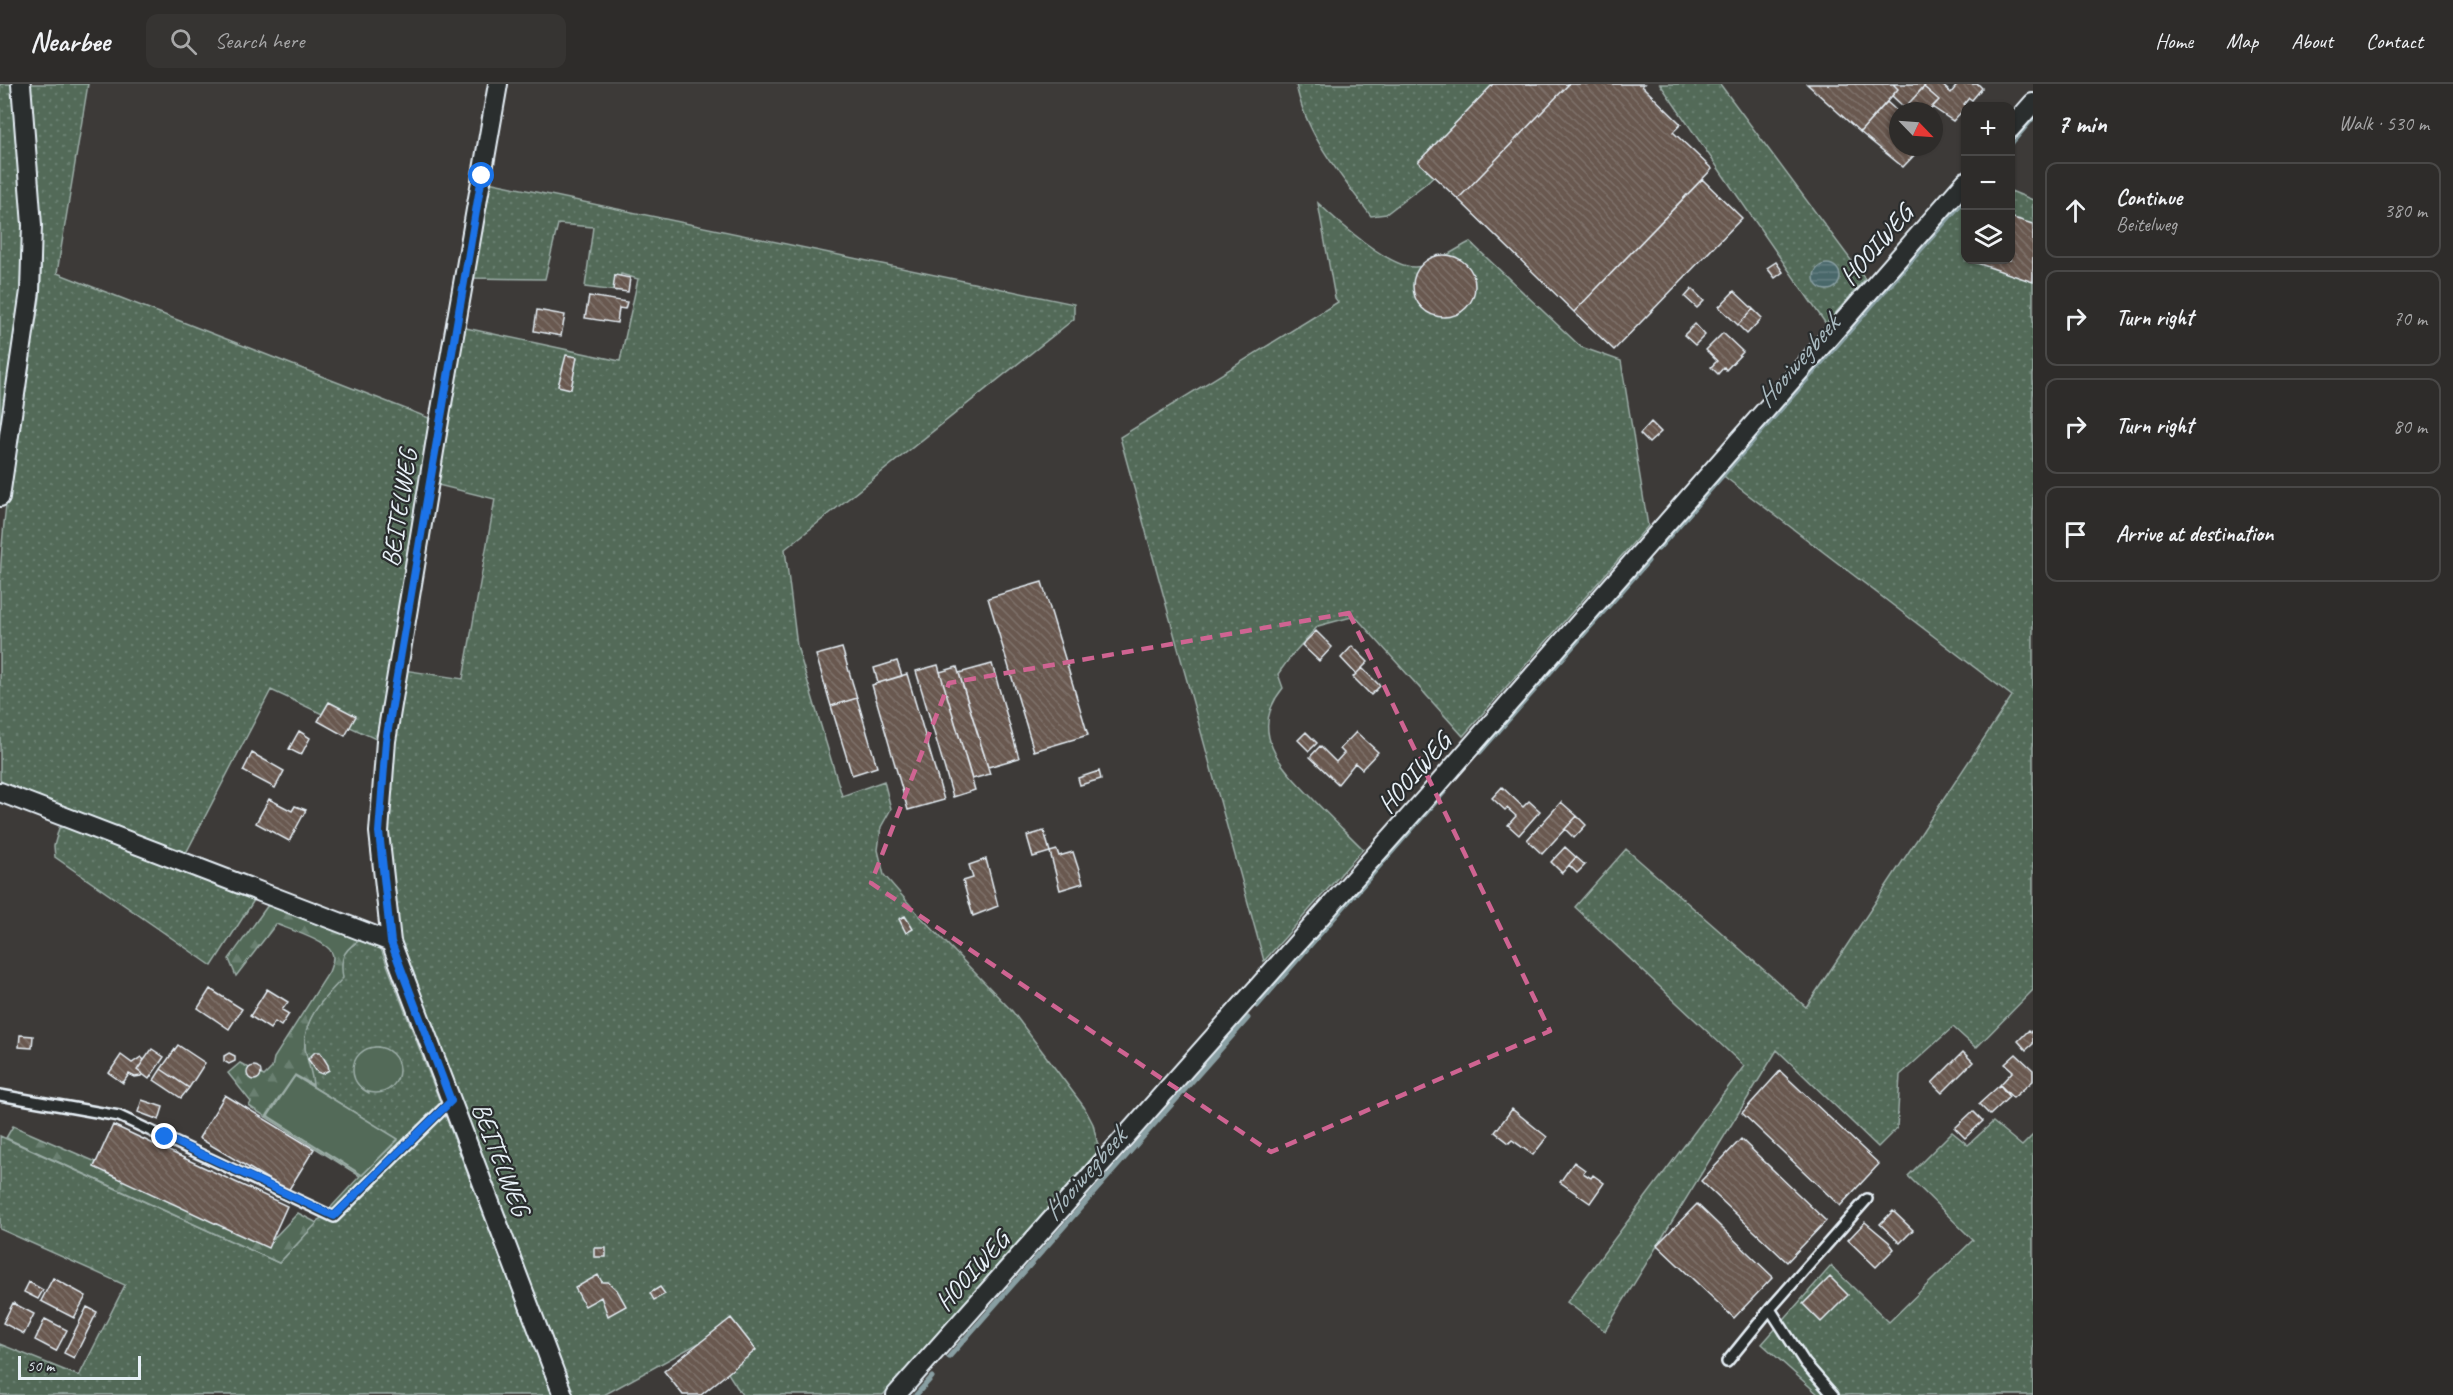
<!DOCTYPE html>
<meta charset="utf-8">
<style>
:root{--surface:#2e2c2a;--page:#363432;--text:#f1f3f6;--muted:#a7a7a8;--line:#494847}
body{margin:0;font-family:Caveat,sans-serif;background:var(--page);color:var(--text)}
.controls{position:absolute;right:18px;top:18px;display:grid;overflow:hidden;border-radius:12px;box-shadow:0 2px 4px #0004}
.controls button{width:54px;height:54px;display:grid;place-items:center;padding:0;border:0;border-bottom:2px solid var(--line);background:var(--surface);color:var(--text);font:30px sans-serif}
.compass{position:absolute;left:1889px;top:18px;width:54px;height:54px;border-radius:50%;background:var(--surface);box-shadow:0 2px 4px #0004;rotate:115deg}
.scale{position:absolute;left:18px;bottom:15px;width:123px;box-sizing:border-box;padding-left:6px;border:3px solid #e8f1f8;border-top:0;font-size:16px;line-height:21px;white-space:nowrap;color:#e8f1f8;-webkit-text-stroke:4px #2a2d2e;paint-order:stroke}
.stop{position:absolute;width:18px;height:18px;margin:-14px;border:4px solid #1a73e8;border-radius:50%;background:#fff}
.stop.end{background:#1a73e8;border-color:#fff;box-shadow:0 2px 6px #0008}
.list{margin:0;padding:0;list-style:none}
h2{display:flex;justify-content:space-between;align-items:center;height:78px;margin:0;padding:0 24px;font-size:26px}
h2 small{font-size:20px;font-weight:400;color:var(--muted)}
.list li{display:grid;grid-template-columns:39px 1fr auto;gap:18px;align-items:center;box-sizing:border-box;height:96px;margin:0 12px 12px;padding:0 12px;border:2px solid var(--line);border-radius:12px}
.list b{display:block;font-size:22px;white-space:nowrap}
.list p{margin:0;font-size:20px;white-space:nowrap;color:var(--muted)}
.list em{font-size:20px;font-style:normal;color:var(--muted)}
.icon{flex:none;width:33px;height:33px;fill:none;stroke:currentColor;stroke-width:2;stroke-linecap:round;stroke-linejoin:round}
.map{position:relative;flex:none;width:2033px;height:1311px;overflow:hidden}
header{display:flex;align-items:center;gap:36px;box-sizing:border-box;height:84px;padding:0 30px;background:var(--surface);border-bottom:2px solid var(--line)}
header strong{font-size:28px}
nav{display:flex;gap:33px;margin-inline-start:auto;font-size:21px}
.search{width:420px;height:54px;background:var(--page);display:flex;align-items:center;gap:15px;box-sizing:border-box;padding:0 21px;border-radius:12px;color:var(--muted);font-size:22px}
main{display:flex}
aside{flex:1;background:var(--surface)}
.map>svg:first-child{display:block}
.grass{fill:url(#grass-dots);stroke:#9daea8;stroke-width:1.5;fill-rule:evenodd}
.forest{fill:url(#forest-firs);stroke:#9daea8;stroke-width:1.5}
.pitch{fill:#526a58;stroke:#9daea8;stroke-width:1.5}
.water{fill:url(#water-rules);stroke:#899fa3;stroke-width:1.5}
.lines{fill:none;stroke-linecap:round;stroke-linejoin:round}
.stream{stroke:#899fa3;stroke-width:5}
.building{fill:url(#building-back-hatch);stroke:#e8f1f8;stroke-width:1.5}
.lane-casing{stroke:#e8f1f8;stroke-width:14}
.street-casing{stroke:#e8f1f8;stroke-width:22}
.lane{stroke:#2a2d2e;stroke-width:9}
.street{stroke:#2a2d2e;stroke-width:18}
.route{stroke:#1a73e8;stroke-width:8}
.marked{fill:none;stroke:#cf6492;stroke-width:4.5;stroke-dasharray:12 8;stroke-linejoin:round}
.labels{text-anchor:middle;dominant-baseline:central;stroke-width:4.5;stroke-linejoin:round;paint-order:stroke}
.street-label{font-size:26px;fill:#e8f1f8;stroke:#2a2d2e}
.water-label{font-size:27px;font-style:italic;fill:#a9bac0;stroke:#2a2d2e}
</style>
<header>
<strong>Nearbee</strong>
<div class="search"><svg class="icon" aria-label="search" viewBox="0 0 24 24"><circle cx="10" cy="10" r="6"/><path d="M15 15l6 6"/></svg>Search here</div>
<nav><a>Home</a><a>Map</a><a>About</a><a>Contact</a></nav>
</header>
<main>
<div class="map">
<svg width="2033" height="1311" viewBox="0 0 2033 1311">
<defs>
<pattern id="grass-dots" width="8" height="8" patternUnits="userSpaceOnUse" patternTransform="scale(1.5)"><rect width="8" height="8" fill="#526a58"/><path d="M2 2h.1M6 6h.1" fill="none" stroke="#6b8071" stroke-width="1.8" stroke-linecap="round"/></pattern>
<pattern id="forest-firs" width="22" height="20" patternUnits="userSpaceOnUse" patternTransform="scale(1.5)"><rect width="22" height="20" fill="#526a58"/><path d="M5 1l3.5 6h-7zM16 11l3.5 6h-7z" fill="#6b8071"/></pattern>
<pattern id="water-rules" width="6" height="5" patternUnits="userSpaceOnUse" patternTransform="scale(1.5)"><rect width="6" height="5" fill="#4a686b"/><path d="M0 2.5h6" fill="none" stroke="#647e81"/></pattern>
<pattern id="building-back-hatch" width="6" height="6" patternUnits="userSpaceOnUse" patternTransform="scale(1.5)"><rect width="6" height="6" fill="#695950"/><path d="M-1 5l2 2M0 0l6 6M5-1l2 2" fill="none" stroke="#7e716a"/></pattern>
</defs>
<rect width="100%" height="100%" fill="#3d3a38"/>
<filter id="ink" filterUnits="userSpaceOnUse"><feTurbulence type="fractalNoise" baseFrequency=".0167" numOctaves="2"/><feDisplacementMap in="SourceGraphic" scale="12" xChannelSelector="R" yChannelSelector="G"/><feConvolveMatrix kernelMatrix="1 2 1 2 8 2 1 2 1" color-interpolation-filters="sRGB"/></filter>
<g filter="url(#ink)">
<path class="grass" d="M0,0H13L22,127L24,207L0,352Z
M30,0H88L57,189L434,336L380,657L271,606L186,769L7,702L0,696C0,630 0,565 0,499C3,403 24,308 40,214C45,142 34,71 30,0Z
M1296,0H1531L1425,100L1386,130L1371,132C1341,92 1305,50 1296,0Z
M1660,0H1720L1865,195L1826,240Z
M488,98L1074,220V235L785,465L797,562L842,712L884,697L891,725L881,743L878,766L884,791L918,830L1012,927L1084,1023L1093,1040L1099,1066L883,1311H742L706,1255L604,1311H572L400,858L385,728L404,586L463,595L495,415L434,400L461,243L620,277L638,195L621,190L616,207L585,203L593,143L558,140L545,195L470,194Z
M2011,107L2033,116V906L1976,964L1953,943L1900,991L1897,1044L1878,1063L1777,966L1605,1247L1567,1218L1744,982L1575,823L1626,765L1806,923L2012,612L1721,390L1965,110L1966,176H2010Z
M1318,119C1336,136 1389,184 1415,183C1433,182 1454,166 1470,158L1581,263L1621,277L1648,442L1463,652L1355,532L1318,542L1291,572L1278,590L1283,604C1247,648 1281,683 1313,715C1329,732 1346,748 1363,765L1264,877L1120,353L1338,218L1335,214Z
M69,742L256,813L212,882L55,773L54,762L59,744Z
M364,853L381,865L553,1311H0V1260L79,1292L125,1201L0,1145V1052L279,1179L360,1092L266,1033L296,991L312,1001C312,987 306,977 305,963C302,934 325,913 342,894C339,871 345,865 364,853ZM378,963L391,969L396,975L369,1009C345,997 350,965 378,963ZM296,992L397,1055L398,1056L362,1091L268,1032Z
M1993,1038L2022,1062L2033,1051V1311H1819L1762,1260L1831,1182L1889,1238L1973,1156L1908,1092L1952,1048L1968,1061Z"/>
<path class="forest" d="M271,817L364,853C345,865 339,871 343,894C325,913 302,935 305,964C307,977 312,988 313,1001L295,991L266,1033L249,1022L251,1018L228,989L240,979L264,992L272,984L274,974L329,888C331,882 335,875 332,869C327,857 288,845 276,840L236,892L229,875Z
M13,1042L96,1078L94,1083L271,1157L298,1129L317,1139L279,1179L6,1054Z"/>
<path class="pitch" d="M353 986a23 23 0 1 1 46 0a23 23 0 1 1-46 0Z
M295,992L398,1055L362,1091L268,1032Z"/>
<path class="water" d="M1814 193a13 13 0 1 1 26 0a13 13 0 1 1-26 0Z"/>
<g class="lines">
<path class="stream" d="M2010,61L2033,34
M1658,465L1966,114
M1480,668L1648,477
M1257,922L1445,707
M949,1273L1248,934
M916,1311L932,1293"/>
</g>
<path class="building" d="M1493,0H1569L1458,115L1418,78Z
M1569,0H1644L1642,2L1681,40L1673,48L1712,85L1574,228L1458,115Z
M1807,0H1893L1898,5L1860,48Z
M1893,0H1926L1905,24L1892,12L1898,5Z
M1926,0H1941L1951,9L1958,0H1978L1982,4L1972,16L1969,14L1964,20L1967,22L1953,37L1932,23L1939,16L1924,3Z
M1924,3L1939,16L1929,27H1916L1908,20Z
M1887,18L1898,28V63H1915L1919,66L1903,83L1860,48Z
M1702,95L1742,134L1614,266L1574,228Z
M2010,133L2033,140V198L1968,176H2010Z
M1413 202a31 31 0 1 1 62 0a31 31 0 1 1-62 0Z
M1776,178L1783,188L1775,194L1767,184Z
M615,191L630,194L628,208L613,206Z
M1692,205L1704,217L1697,224L1685,213Z
M1734,207L1753,225L1738,241L1719,223Z
M589,212L627,218L625,225L619,224L617,239L585,234Z
M1753,225L1762,234L1747,250L1738,241Z
M537,226L565,231L561,252L534,247Z
M1695,240L1705,251L1695,261L1684,251Z
M1723,249L1743,268L1726,286L1724,283L1718,290L1711,283L1717,277L1706,266Z
M566,271L577,273L571,305L558,302Z
M1651,338L1661,348L1649,359L1640,350Z
M1042,498L1088,651L1034,667L988,514Z
M1316,547L1332,563L1319,577L1302,561Z
M1352,562L1368,578L1356,590L1341,574Z
M842,564L857,614L831,622L816,571Z
M897,577L902,592L878,599L874,584Z
M992,580L1019,674L988,683L959,589Z
M938,581L975,706L953,713L916,587Z
M957,583L990,690L972,695L940,588Z
M1362,584L1380,602L1371,611L1353,593Z
M907,590L944,716L908,726L872,601Z
M857,614L877,683L852,691L831,622Z
M329,618L356,632L345,652L318,637Z
M299,647L310,654L301,671L289,665Z
M1306,648L1317,659L1309,667L1298,656Z
M1356,648L1378,668L1362,685L1355,679L1338,700L1310,673L1320,662L1336,678L1344,669L1340,665Z
M252,669L284,687L275,704L243,687Z
M1099,687L1101,695L1080,701L1078,694Z
M1502,703L1523,723L1529,717L1540,727L1519,751L1508,741L1516,732L1507,724L1505,726L1492,714Z
M269,715L292,727L295,722L306,726L289,757L256,739Z
M1561,718L1577,732L1542,770L1527,756Z
M1577,732L1586,741L1574,754L1565,745Z
M1044,747L1050,768L1033,773L1027,752Z
M1565,763L1576,773L1562,789L1551,778Z
M1057,766L1059,772L1073,768L1083,799L1060,806L1050,768Z
M1576,773L1585,781L1577,789L1569,781Z
M986,775L998,822L973,832L963,797L973,794L969,781Z
M905,832L913,845L906,849L899,835Z
M210,905L242,925L229,945L198,924Z
M267,905L288,918L282,926L289,930L281,942L275,938L270,945L250,932Z
M2029,946L2033,950V960L2026,966L2018,957Z
M20,951L33,952L32,964L19,963Z
M178,961L205,979L189,1004L161,985Z
M152,965L164,973L149,995L137,986Z
M315,968H320L328,981L329,986L322,990L317,988L308,975Z
M1963,968L1973,978L1942,1009L1932,999Z
M229,969L235,972V977L229,980L224,977V972Z
M2016,970L2033,986V997L2013,1014L2000,1001L2013,987L2005,980Z
M121,971L132,979L141,973L144,976L137,986L142,990L141,992L135,993L129,990L123,999L109,989Z
M247 989a7 7 0 1 1 14 0a7 7 0 1 1-14 0Z
M161,985L189,1004L181,1014L154,996Z
M1780,987L1879,1080L1840,1122L1742,1029Z
M2000,1001L2009,1013L1990,1031L1979,1020Z
M225,1011L314,1065L288,1107L199,1054Z
M142,1016L163,1023L159,1036L138,1028Z
M1512,1025L1547,1053L1533,1071L1512,1056L1509,1059L1495,1048Z
M1973,1027L1983,1037L1965,1054L1955,1044Z
M113,1041L287,1122L268,1164L94,1083Z
M1741,1055L1826,1137L1787,1178L1701,1097Z
M1574,1078L1585,1086L1583,1089L1591,1094L1593,1091L1604,1099L1590,1119L1560,1098Z
M1697,1120L1773,1193L1734,1234L1657,1161Z
M1893,1127L1913,1146L1900,1159L1880,1140Z
M1865,1138L1889,1158L1894,1165L1876,1183L1848,1156Z
M594,1164H606V1173H594Z
M598,1191L602,1198H608L617,1206L626,1222L608,1232L601,1213L585,1222L575,1204Z
M1830,1193L1848,1211L1821,1238L1803,1220Z
M53,1194L86,1212L74,1234L41,1217Z
M29,1198L43,1206L38,1215L24,1208Z
M660,1203L665,1210L654,1216L650,1209Z
M13,1219L34,1230L24,1250L3,1239Z
M87,1223L97,1228L74,1274L64,1269Z
M731,1234L756,1266L701,1311H683L664,1287Z
M45,1235L67,1246L56,1267L35,1256Z"/>
<g class="lines">
<defs>
<path id="lane" d="M0,1011L119,1032L334,1133L451,1017
M1727,1278L1770,1225
M1833,1311L1805,1279L1770,1225L1867,1115"/>
<path id="street" d="M2010,45L2033,19
M0,413L30,207L32,141L21,0
M0,708L391,858L563,1311
M391,858L379,748L386,657L439,337L498,0
M896,1311L1440,698L1966,97"/>
</defs>
<use href="#lane" class="lane-casing"/>
<use href="#street" class="street-casing"/>
<use href="#lane" class="lane"/>
<use href="#street" class="street"/>
</g>
</g>
<g class="lines" filter="url(#ink)">
<path class="route" d="M165,1053L334,1132L451,1017L391,858L379,748L386,657L482,92"/>
</g>
<path class="marked" d="M1349,529L1550,947L1271,1068L871,799L949,599Z"/>
<g class="labels">
<g class="street-label">
<text transform="translate(1876 161) rotate(-49)">HOOIWEG</text>
<text transform="translate(399 424) rotate(-81)">BEITELWEG</text>
<text transform="translate(1414 689) rotate(-49)">HOOIWEG</text>
<text transform="translate(501 1075) rotate(69)">BEITELWEG</text>
<text transform="translate(972 1187) rotate(-48)">HOOIWEG</text>
</g>
<g class="water-label">
<text transform="translate(1797 277) rotate(-49)">Hooiwegbeek</text>
<text transform="translate(1084 1090) rotate(-49)">Hooiwegbeek</text>
</g>
</g>
</svg>
<div class="controls">
<button>+</button>
<button>−</button>
<button><svg class="icon" aria-label="layers" viewBox="0 0 24 24"><path d="M12 4l9 5-9 5-9-5zM3 14l9 5 9-5"/></svg></button>
</div>
<svg class="compass" viewBox="-18 -18 36 36"><path d="M0-13l5 13h-10z" fill="#e53935"/><path d="M0 13l5-13h-10z" fill="#a7a7a8"/></svg>
<div class="scale">50 m</div>
<div class="stop" style="left:482px;top:92px"></div>
<div class="stop end" style="left:165px;top:1053px"></div>
</div>
<aside>
<h2>7 min<small>Walk · 530 m</small></h2>
<ul class="list">
<li><svg class="icon" aria-label="ahead" viewBox="0 0 24 24"><path d="M12 20V5M6 11l6-6 6 6"/></svg><div><b>Continue</b><p>Beitelweg</p></div><em>380 m</em></li>
<li><svg class="icon" aria-label="right" viewBox="0 0 24 24"><path d="M7 20v-9h11M14 6l5 5-5 5"/></svg><div><b>Turn right</b></div><em>70 m</em></li>
<li><svg class="icon" aria-label="right" viewBox="0 0 24 24"><path d="M7 20v-9h11M14 6l5 5-5 5"/></svg><div><b>Turn right</b></div><em>80 m</em></li>
<li><svg class="icon" aria-label="arrive" viewBox="0 0 24 24"><path d="M6 21V4h12l-3 4 3 4H6"/></svg><div><b>Arrive at destination</b></div></li>
</ul>
</aside>
</main>
